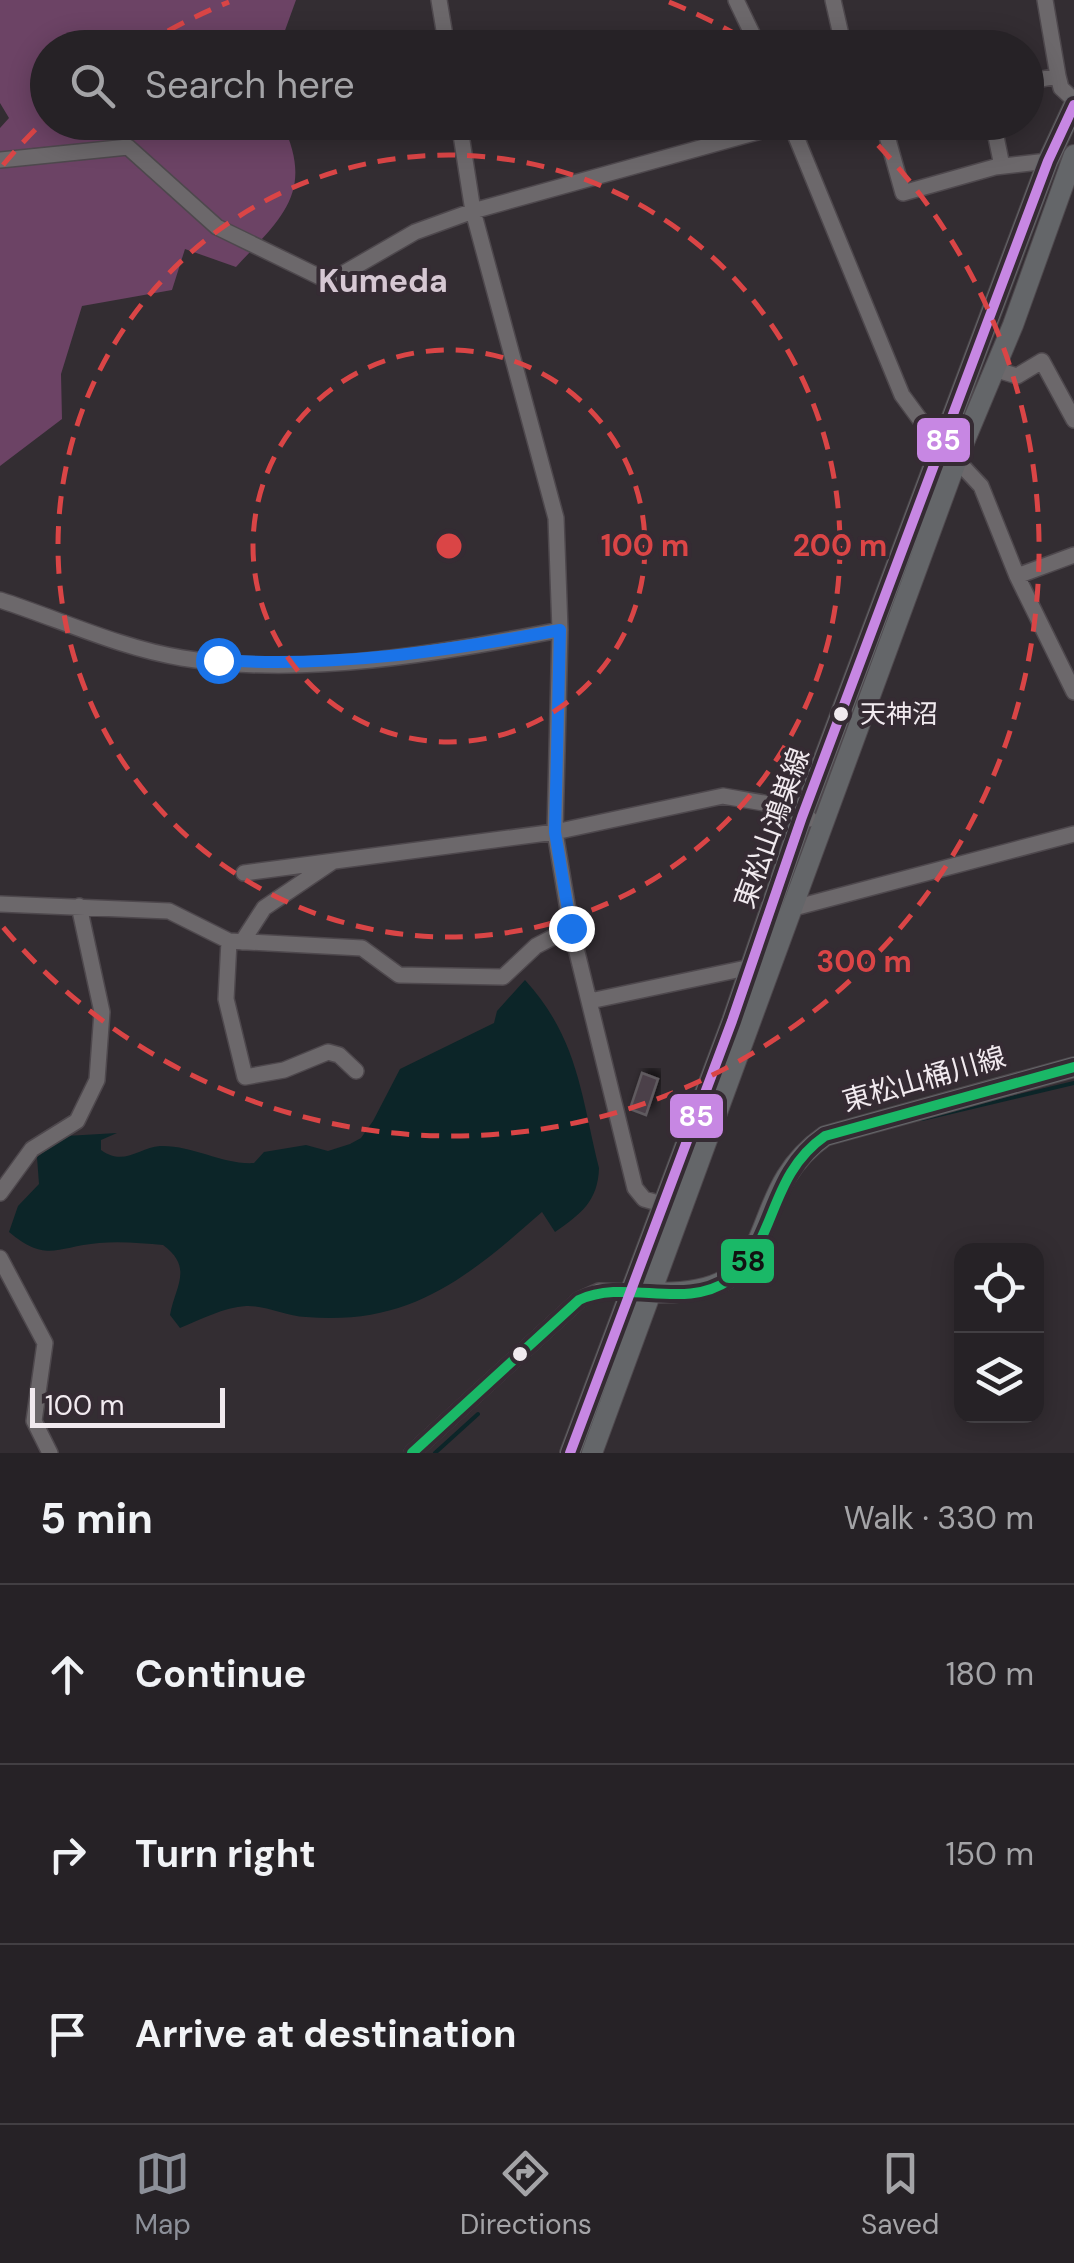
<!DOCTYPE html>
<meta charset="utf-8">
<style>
:root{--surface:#262226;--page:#322f32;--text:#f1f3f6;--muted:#a4a4a7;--line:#423f43;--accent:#8c9099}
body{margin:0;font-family:"DM Sans","Noto Sans JP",sans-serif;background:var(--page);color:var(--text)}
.controls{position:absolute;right:30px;bottom:30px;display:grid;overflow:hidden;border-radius:20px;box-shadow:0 5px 25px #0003}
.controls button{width:90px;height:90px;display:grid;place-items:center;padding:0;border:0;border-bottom:2px solid var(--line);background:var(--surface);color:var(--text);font:50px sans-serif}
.scale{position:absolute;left:30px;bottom:25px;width:195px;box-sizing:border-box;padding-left:10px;border:5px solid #f1eaef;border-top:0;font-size:28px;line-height:35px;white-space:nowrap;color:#f1eaef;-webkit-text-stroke:8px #352b33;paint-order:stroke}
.stop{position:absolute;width:30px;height:30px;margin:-22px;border:8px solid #1a73e8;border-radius:50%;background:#fff}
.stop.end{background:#1a73e8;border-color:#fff;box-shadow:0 2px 10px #0008}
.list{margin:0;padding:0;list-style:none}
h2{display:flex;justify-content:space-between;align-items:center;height:130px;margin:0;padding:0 40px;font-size:42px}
h2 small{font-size:32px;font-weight:400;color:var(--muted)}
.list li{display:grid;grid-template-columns:65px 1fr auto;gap:30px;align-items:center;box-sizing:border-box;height:180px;padding:0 40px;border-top:2px solid var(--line)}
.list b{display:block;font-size:38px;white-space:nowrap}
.list em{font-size:32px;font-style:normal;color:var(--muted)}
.icon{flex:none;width:55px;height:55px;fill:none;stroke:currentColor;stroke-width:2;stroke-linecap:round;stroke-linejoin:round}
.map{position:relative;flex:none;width:1074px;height:1453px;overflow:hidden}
.search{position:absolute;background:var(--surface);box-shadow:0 5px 25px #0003;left:30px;right:30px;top:30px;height:110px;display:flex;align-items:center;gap:25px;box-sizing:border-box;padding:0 35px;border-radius:55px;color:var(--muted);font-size:38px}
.sheet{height:670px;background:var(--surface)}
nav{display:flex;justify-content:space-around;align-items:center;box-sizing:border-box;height:140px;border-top:2px solid var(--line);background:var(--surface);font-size:28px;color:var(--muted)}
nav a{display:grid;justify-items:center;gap:5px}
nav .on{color:var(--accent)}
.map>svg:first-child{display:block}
.forest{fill:#6c4365}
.water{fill:#0c2528}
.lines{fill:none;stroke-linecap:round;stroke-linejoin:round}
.stream{stroke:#0c2528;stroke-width:4}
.building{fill:#4b4049;stroke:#5f5a5e;stroke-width:2.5;filter:url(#shadow)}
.minor-casing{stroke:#4e484d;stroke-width:18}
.major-casing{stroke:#4e484d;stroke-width:22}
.minor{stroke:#6c686b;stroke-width:15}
.major{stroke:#646669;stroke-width:20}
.bus-1-casing{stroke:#352b33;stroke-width:18}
.bus-2-casing{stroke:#352b33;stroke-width:18}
.bus-1{stroke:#1ab867;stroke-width:10}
.bus-2{stroke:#c787e3;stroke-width:10}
.route{stroke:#1a73e8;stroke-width:12}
.ring{fill:none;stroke:#da4546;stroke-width:5;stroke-dasharray:18 12}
.bus-dot{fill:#f1eaef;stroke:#352b33;stroke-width:4}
.labels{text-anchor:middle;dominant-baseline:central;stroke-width:8;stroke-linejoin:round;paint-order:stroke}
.bus-label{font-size:26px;fill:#f1eaef;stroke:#352b33;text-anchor:start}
.street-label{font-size:28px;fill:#f1eaef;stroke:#352b33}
.quarter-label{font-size:32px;font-weight:bold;fill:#d6c8d3;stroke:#352b33}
.centre{fill:#da4546;stroke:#352b33;stroke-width:5}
.ring-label{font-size:30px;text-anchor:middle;font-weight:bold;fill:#da4546;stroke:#352b33;stroke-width:8;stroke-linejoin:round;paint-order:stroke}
.line-badge{stroke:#352b33;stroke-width:4}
.badge-label{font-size:28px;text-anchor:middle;font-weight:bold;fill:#fff}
.pale-badge-label{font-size:28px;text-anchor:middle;font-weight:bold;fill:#111}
</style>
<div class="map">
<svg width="1074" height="1453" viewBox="0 0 1074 1453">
<defs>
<filter id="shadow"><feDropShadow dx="5.5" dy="-5.5" stdDeviation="5" flood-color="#0009"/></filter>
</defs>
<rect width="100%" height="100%" fill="#332d32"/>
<path class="forest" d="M0,0H296L279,47L48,48V122L282,123C315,192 282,217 236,267L185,249L172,290L82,306L61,374L62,419L0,466V128L9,118L0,103Z"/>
<path class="water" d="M525,980C578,1038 581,1095 599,1168C598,1201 581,1214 555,1232L542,1212C468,1277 411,1326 306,1317C286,1316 265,1305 246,1306C224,1307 200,1320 180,1328L170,1315C175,1286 194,1268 163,1245C143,1243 119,1241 99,1243C56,1247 46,1263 9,1232L18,1206L39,1184L37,1157L66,1136L117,1133L101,1140V1150C124,1167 140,1147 160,1146C193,1145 223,1165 254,1163L264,1152L306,1145L328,1151L350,1144L361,1138L373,1121L400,1069L494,1023L497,1011Z"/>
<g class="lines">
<path class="stream" d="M922,1119L1074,1083
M435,1453L478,1414"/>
</g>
<path class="building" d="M642,1073L658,1079L646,1115L630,1109Z"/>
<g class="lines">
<defs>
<path id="minor" d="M439,0L447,48
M736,0L759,48
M833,0L844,48
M1045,0L1058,76
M1026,82L1058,76L1061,88L1074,100
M459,122L473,211L556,518L560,630L555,832L571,928L635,1188L644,1199L665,1205
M790,122L902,395L924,425L981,486L1017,576L1074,692
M883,122L903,193L995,167L1048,161
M993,122L1002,166
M0,160L128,147L217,227L324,279L344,273L415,232L473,211L790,123
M994,369L1017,376L1042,361L1074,420
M1017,576L1074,555
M0,600C59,619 120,648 182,658C305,678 439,653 560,630
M244,873L555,832L723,796L764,803L810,819
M0,904L169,911L229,941L362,948L399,975L503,977L536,946L571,928
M790,909L1074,834
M229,941L226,999L245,1077L284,1070L328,1052L339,1055L356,1071
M242,942L264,908L332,862
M590,1001L751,967
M0,1193L32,1149L77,1121L97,1080L102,1012L79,906
M0,1258L45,1343L34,1421L50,1453
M412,1453L579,1300L599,1291L632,1292"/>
<path id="major" d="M640,1292C798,1303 733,1200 825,1136L1074,1067
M570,1453L732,1021L802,817L1048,161L1074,105
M592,1453L957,459L1013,325L1074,155"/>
</defs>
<use href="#minor" class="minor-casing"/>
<use href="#major" class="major-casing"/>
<use href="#minor" class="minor"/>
<use href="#major" class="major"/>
<defs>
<path id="bus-1" d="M412,1453L579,1300C626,1278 685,1311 729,1280C777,1246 767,1176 825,1136L1074,1067"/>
<path id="bus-2" d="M570,1453L732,1021L802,817L1048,161L1074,105"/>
</defs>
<use href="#bus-1" class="bus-1-casing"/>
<use href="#bus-2" class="bus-2-casing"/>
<use href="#bus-1" class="bus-1"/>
<use href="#bus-2" class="bus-2"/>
</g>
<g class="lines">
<path class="route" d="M218,660C333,668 447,651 560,630L555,832L571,928"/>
</g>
<g class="ring">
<circle cx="449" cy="546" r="196"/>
<circle cx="449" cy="546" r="391"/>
<path d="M3 165A587 587 0 0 1 45 120M142 46A587 587 0 0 1 229 2M669 2A587 587 0 0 1 756 46M857 124A587 587 0 1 1 3 927"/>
</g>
<g class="bus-dot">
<circle cx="841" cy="714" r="9"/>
<circle cx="520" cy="1354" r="9"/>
</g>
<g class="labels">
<g class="bus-label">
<text x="860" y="714">天神沼</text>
</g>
<g class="street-label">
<text transform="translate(772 828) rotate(-70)">東松山鴻巣線</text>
<text transform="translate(924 1079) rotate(-16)">東松山桶川線</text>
</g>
<g class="quarter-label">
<text x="383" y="281">Kumeda</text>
</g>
</g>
<circle cx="449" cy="546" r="15" class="centre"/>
<g class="ring-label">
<text x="645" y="556">100 m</text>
<text x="840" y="556">200 m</text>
<text x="864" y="972">300 m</text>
</g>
<g class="line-badge">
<rect x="915" y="416" width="57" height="48" rx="10" fill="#c787e3"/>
<rect x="668" y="1092" width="57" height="48" rx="10" fill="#c787e3"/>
<rect x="719" y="1237" width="57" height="48" rx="10" fill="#1ab867"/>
</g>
<g class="badge-label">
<text x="943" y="450">85</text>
<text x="696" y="1126">85</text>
</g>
<g class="pale-badge-label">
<text x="748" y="1271">58</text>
</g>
</svg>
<div class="controls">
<button><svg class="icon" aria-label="locate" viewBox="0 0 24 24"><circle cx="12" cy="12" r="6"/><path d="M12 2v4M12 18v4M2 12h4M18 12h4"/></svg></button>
<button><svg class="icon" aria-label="layers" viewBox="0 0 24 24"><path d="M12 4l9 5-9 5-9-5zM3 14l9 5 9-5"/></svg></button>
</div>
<div class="scale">100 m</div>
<div class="stop" style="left:218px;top:660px"></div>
<div class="stop end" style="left:571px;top:928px"></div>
<div class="search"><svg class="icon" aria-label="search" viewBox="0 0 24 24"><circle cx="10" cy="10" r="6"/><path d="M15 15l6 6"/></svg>Search here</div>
</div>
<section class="sheet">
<h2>5 min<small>Walk · 330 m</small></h2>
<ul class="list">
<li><svg class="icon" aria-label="ahead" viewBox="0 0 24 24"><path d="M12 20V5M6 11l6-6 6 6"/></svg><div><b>Continue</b></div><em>180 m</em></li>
<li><svg class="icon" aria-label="right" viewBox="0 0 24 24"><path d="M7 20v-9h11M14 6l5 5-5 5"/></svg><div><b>Turn right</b></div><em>150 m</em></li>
<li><svg class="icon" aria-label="arrive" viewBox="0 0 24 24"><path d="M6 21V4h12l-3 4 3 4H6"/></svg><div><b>Arrive at destination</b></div></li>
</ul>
</section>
<nav>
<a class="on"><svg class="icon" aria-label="map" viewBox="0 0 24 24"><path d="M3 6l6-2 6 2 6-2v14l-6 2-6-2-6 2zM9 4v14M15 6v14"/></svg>Map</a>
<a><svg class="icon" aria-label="directions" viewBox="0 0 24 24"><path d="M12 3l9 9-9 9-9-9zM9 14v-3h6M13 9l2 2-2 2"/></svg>Directions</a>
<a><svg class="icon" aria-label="saved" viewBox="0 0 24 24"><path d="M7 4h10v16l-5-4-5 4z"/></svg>Saved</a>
</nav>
